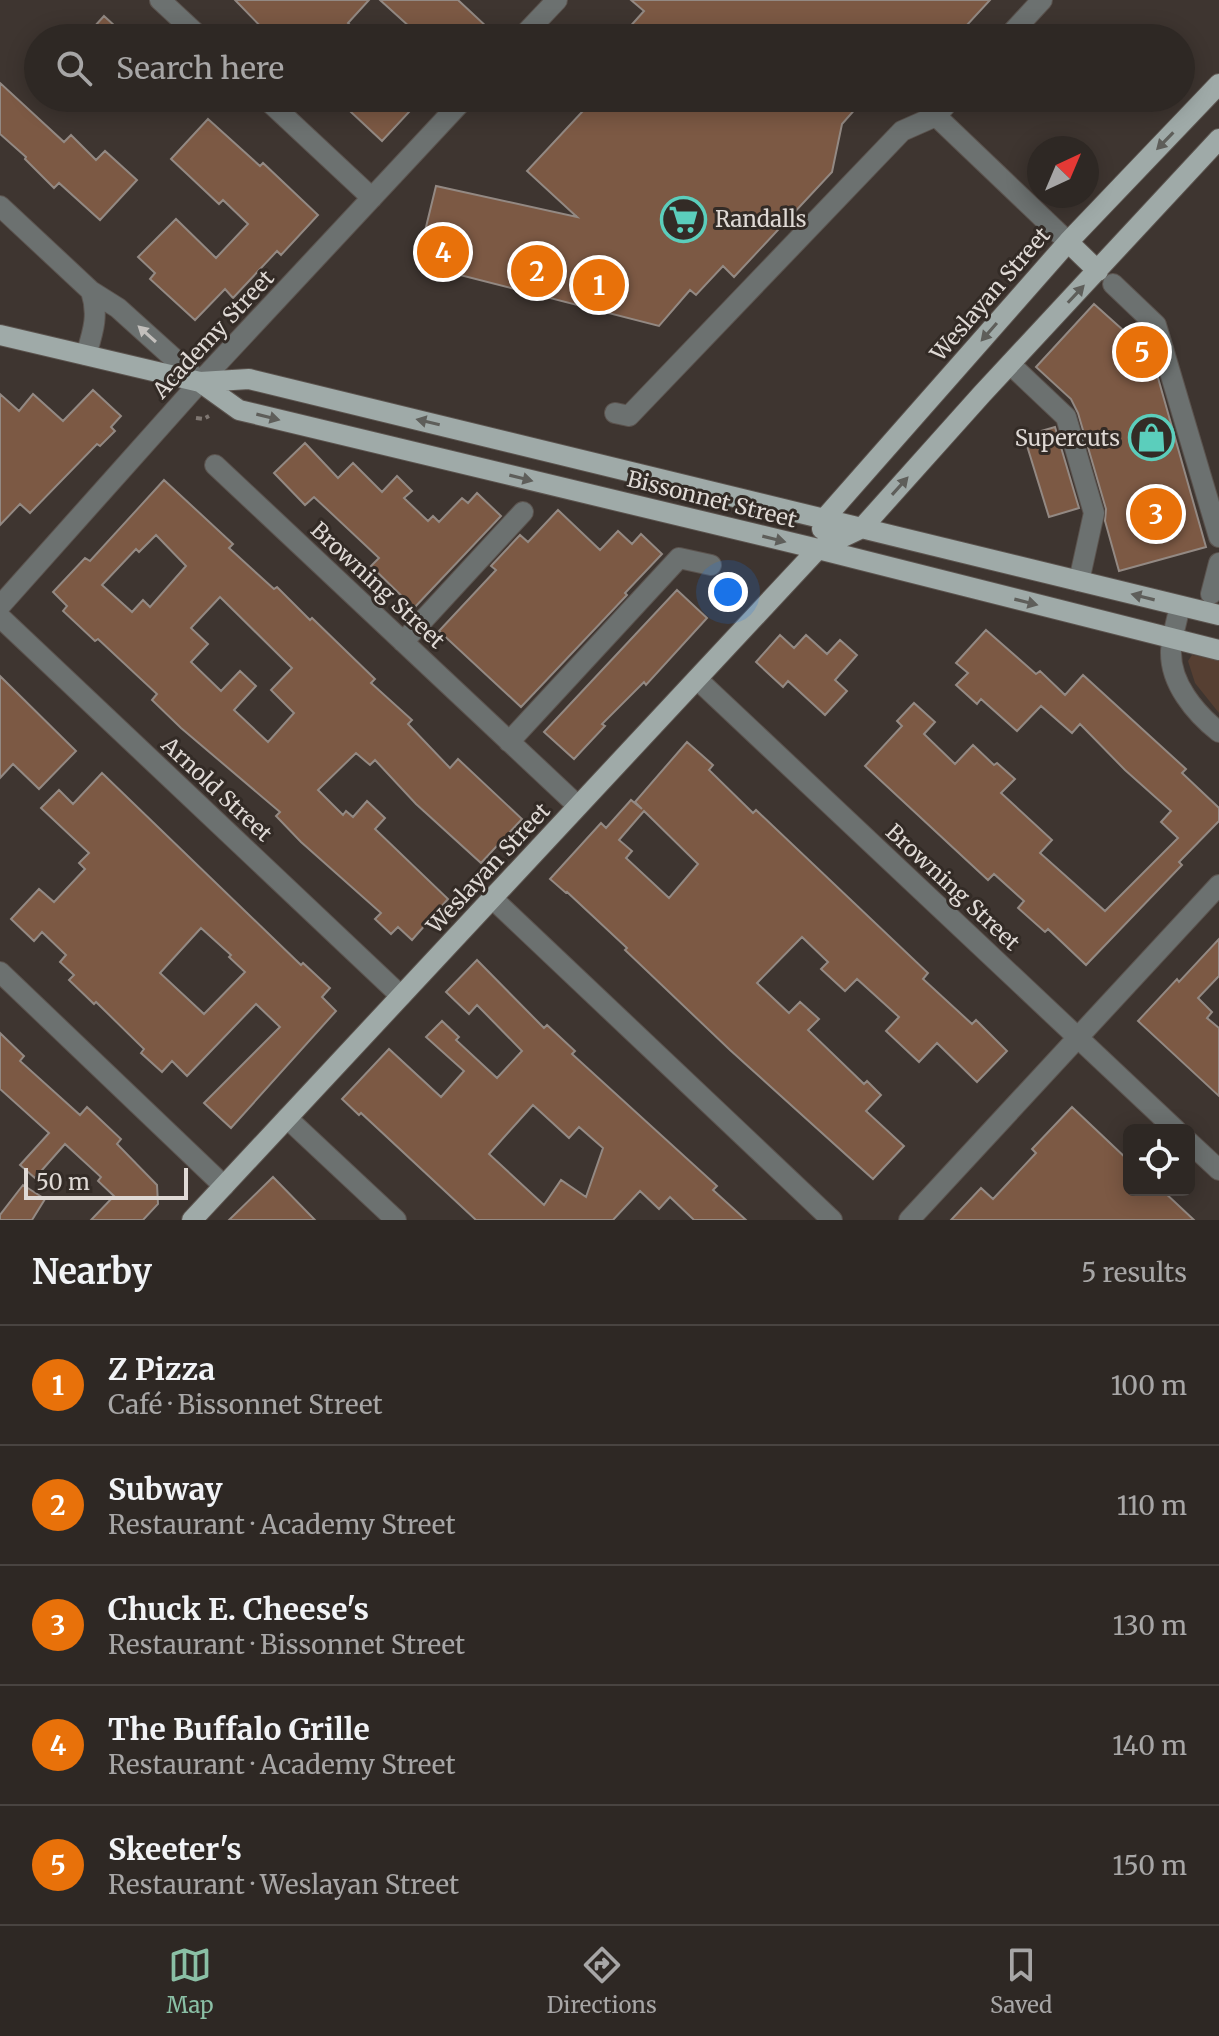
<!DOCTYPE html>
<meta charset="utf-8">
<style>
:root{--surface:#2e2824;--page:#3a3431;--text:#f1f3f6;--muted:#a7a6a6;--line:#494441;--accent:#8abfa5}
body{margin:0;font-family:Merriweather,serif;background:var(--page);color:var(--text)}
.controls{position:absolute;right:24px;bottom:24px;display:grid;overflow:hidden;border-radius:12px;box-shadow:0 4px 20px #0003}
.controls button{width:72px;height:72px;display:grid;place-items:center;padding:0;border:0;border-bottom:2px solid var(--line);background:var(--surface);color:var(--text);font:40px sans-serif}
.compass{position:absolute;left:1027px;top:136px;width:72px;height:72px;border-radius:50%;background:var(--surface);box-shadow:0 4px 20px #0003;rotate:44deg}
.scale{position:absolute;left:24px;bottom:20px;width:164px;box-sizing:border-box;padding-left:8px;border:4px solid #dfd9d5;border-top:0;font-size:22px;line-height:28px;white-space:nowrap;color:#dfd9d5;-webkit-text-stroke:6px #332b26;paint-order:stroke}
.you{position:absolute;left:728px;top:592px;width:28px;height:28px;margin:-20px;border:6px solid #fff;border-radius:50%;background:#1a73e8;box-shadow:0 0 0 12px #1a73e833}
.badge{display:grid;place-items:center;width:52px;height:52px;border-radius:50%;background:var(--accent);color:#fff;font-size:26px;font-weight:700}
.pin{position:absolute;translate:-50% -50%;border:4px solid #fff;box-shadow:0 2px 8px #0006}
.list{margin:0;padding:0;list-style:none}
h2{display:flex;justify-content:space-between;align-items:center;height:104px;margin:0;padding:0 32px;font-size:34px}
h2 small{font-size:26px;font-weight:400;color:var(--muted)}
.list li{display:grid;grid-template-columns:52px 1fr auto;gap:24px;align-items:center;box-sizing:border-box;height:120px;padding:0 32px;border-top:2px solid var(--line)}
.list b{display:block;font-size:30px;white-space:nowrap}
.list p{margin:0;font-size:26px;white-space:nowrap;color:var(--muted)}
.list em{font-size:26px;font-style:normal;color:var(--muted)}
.icon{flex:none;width:44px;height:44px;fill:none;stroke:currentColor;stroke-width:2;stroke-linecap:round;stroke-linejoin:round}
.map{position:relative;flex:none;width:1219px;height:1220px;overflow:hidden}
.search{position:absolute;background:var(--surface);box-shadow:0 4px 20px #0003;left:24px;right:24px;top:24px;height:88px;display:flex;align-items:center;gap:20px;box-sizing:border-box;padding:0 28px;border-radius:44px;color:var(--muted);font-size:30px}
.sheet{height:704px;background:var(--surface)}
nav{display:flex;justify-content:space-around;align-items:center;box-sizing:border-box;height:112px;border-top:2px solid var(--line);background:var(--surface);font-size:22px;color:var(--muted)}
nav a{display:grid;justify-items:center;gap:4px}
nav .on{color:var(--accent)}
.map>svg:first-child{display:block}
.green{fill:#563f32}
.building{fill:#7c5944;stroke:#938983;stroke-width:2;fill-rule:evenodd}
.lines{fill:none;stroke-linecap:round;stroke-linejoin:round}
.minor-casing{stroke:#5b534e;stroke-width:22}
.major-casing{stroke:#5b534e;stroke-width:22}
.path{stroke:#7f7772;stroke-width:4;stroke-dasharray:6 4;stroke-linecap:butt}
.minor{stroke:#6c7170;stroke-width:20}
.major{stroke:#9faaa8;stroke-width:20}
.oneway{fill:#5e5e5a}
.oneway2{fill:#c2bfbc}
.labels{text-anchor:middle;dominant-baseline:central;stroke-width:6;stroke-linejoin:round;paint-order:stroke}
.poi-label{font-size:22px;fill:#dfd9d5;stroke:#332b26;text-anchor:start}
.street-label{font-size:22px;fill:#dfd9d5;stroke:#332b26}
</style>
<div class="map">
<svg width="1219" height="1220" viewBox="0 0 1219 1220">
<rect width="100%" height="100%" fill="#3e3530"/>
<path class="green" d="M1192,655L1219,660V713L1195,683L1188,661Z"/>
<path class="building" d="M235,0H369L348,23L363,38H286L275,28L268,34Z
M380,0H458L488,28L479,38H422Z
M631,0H990L955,38H636L627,30L644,11Z
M104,16L128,38H84Z
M0,83L64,142L71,135L96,160L105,151L137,180L100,220L59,183L54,188L25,159L26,157L0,134Z
M336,98H422L382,141Z
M595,98H865L842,124L832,172L734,277L723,266L696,295L690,290L659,326L417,264L436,186L577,217L527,171Z
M208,119L260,166L263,163L318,215L281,255L277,251L233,298L225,289L195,320L150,279L155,273L138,257L176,219L216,258L248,224L223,200L219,204L171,159Z
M1094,304L1133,339H1147L1206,547L1119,571L1105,521L1106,509L1078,413L1071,399L1036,367Z
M93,390L121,416L111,427L115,431L100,446L97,444L30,513L20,504L0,525V394L19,411L33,394L63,421Z
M1055,427L1079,508L1049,517L1024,436Z
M305,443L338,478L353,463L382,492L397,476L412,491L404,498L428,521L433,516L439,522L462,498L468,503L477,493L501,516L414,608L371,566L379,558L314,497L305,505L274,473Z
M164,480L233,544L229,548L274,589L277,587L310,620L312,618L375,679L371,683L412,720L408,724L450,768L458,759L522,819L481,863L416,804L375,760L370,765L356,753L318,790L343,815L346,811L353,817L367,801L385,818L375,829L448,899L412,940L398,927L391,934L375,919L381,913L301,842L276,816L280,812L181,728L152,700L157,694L98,639L95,641L63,611L67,606L53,592L85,558L90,561ZM156,535L186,566L150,607L143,600L132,612L102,585L136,549L139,552ZM220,597L292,668L271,690L294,713L268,742L234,710L256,686L240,671L221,691L191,662L208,644L191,628Z
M558,510L600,550L618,531L632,544L641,534L662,554L625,593L627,595L521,707L439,631L496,570L491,566L520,535L528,542Z
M677,590L707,618L646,685L644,682L602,724L605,726L574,759L544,732Z
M986,630L1036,674L1040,671L1065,695L1083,675L1186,769L1182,773L1219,808V821L1179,862L1182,865L1086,965L1048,929L1045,932L1018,908L1024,901L994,874L988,880L865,766L902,726L897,721L914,703L935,722L924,734L955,764L973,745L994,765L997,763L1015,779L1001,793L1052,840L1040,853L1105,911L1178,838L1161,822L1171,811L1125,770L1080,724L1072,733L1041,706L1017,731L981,699L977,704L956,685L968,673L956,663Z
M780,635L794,648L806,635L827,654L840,640L857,655L835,680L847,691L825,715L788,681L783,687L756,662Z
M0,676L76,751L39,789L13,764L0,778Z
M687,742L713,765L709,770L753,813L756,810L928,973L923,979L972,1024L976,1020L1007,1051L977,1082L937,1043L919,1062L886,1031L899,1017L857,979L845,991L821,969L828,962L802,937L757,983L789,1013L800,1002L819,1019L808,1030L864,1084L867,1081L881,1095L866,1111L904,1146L873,1179L730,1050L625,950L627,948L567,892L566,893L550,879L601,823L606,828L631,800L642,809L635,802ZM644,811L698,864L669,898L626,858L632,851L619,840Z
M102,773L301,965L303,963L330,988L322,997L336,1011L231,1128L204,1103L280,1027L256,1004L187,1076L172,1061L162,1072L141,1053L144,1049L96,1002L94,1004L69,980L74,975L60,962L66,955L42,932L34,941L11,919L39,889L54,902L85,869L79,863L89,853L41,808L59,790L73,804ZM201,928L231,955L229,957L245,972L204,1014L160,973Z
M1219,939V976L1198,998L1212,1012L1207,1018L1219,1028V1096L1138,1021L1177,979L1179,982Z
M477,960L544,1028L547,1025L575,1051L572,1054L717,1186L713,1190L746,1220H694L670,1197L659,1209L640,1191L613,1220H476L361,1113L359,1115L342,1099L389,1049L441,1097L464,1071L426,1037L442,1021L459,1037L456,1040L497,1078L522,1051L477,1005L469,1014L446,992ZM533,1105L569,1138L579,1127L603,1148L586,1197L561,1180L544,1205L489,1154Z
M0,1033L24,1056L20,1061L80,1115L87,1107L121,1139L117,1144L157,1185L158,1204L143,1220H91L114,1196L98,1181L101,1177L65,1144L35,1178L20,1165L49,1133L0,1089Z
M1072,1107L1129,1161V1190H1162L1194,1220H951L981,1188L993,1199L1036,1153L1032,1149Z
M273,1177L315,1220H229Z
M23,1185L45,1199L32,1220H0V1215Z"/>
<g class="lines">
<defs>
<path id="minor" d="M160,0L201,38
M521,38L557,0
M1007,38L1042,0
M265,98L372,198
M936,116L1068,242
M0,206L91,291L118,308L200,382
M1113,284L1156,325L1219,537
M86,355C93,332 99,315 91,291
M1010,364L1066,417L1094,513L1079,581
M615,413L629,416L902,131L936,116L952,98
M215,465L578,806
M1211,594L1219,563
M0,606L200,382L465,98
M1180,606C1177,620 1172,636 1171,651C1170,683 1195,713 1219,732
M0,617L401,996
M403,642L523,512
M697,679L1176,1130
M509,742L679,558L711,565
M492,898L832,1220
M0,972L224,1186
M287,1118L396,1220
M1189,1142L1219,1170
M909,1220L1219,885"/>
<path id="major" d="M1068,242L1098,271
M0,335L200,382L249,379L1219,615
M200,382L239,410L818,549L1219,650
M822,529L825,518L1068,242L1219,84
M192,1220L818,549L862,528L982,394L1219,139"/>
</defs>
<use href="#minor" class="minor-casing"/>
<use href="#major" class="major-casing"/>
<path class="path" d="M196,418L203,419L209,416"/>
<use href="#minor" class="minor"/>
<use href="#major" class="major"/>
</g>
<defs><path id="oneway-solid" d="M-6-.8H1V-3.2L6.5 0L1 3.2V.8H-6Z" transform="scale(2)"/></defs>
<g class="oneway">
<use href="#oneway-solid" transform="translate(1165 141) rotate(134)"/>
<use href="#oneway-solid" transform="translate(1076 294) rotate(-47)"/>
<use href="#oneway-solid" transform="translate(989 332) rotate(131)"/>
<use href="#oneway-solid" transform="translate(268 417) rotate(14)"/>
<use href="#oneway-solid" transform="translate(428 422) rotate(-167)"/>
<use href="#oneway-solid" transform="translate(521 478) rotate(14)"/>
<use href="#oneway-solid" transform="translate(900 486) rotate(-48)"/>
<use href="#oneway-solid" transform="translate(774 539) rotate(14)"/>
<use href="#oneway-solid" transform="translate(1143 597) rotate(-166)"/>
<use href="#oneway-solid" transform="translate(1026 602) rotate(14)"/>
</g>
<use class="oneway2" href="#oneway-solid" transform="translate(147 334) rotate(-138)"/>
<defs>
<symbol id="supermarket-ring" viewBox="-11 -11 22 22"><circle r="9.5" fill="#332b26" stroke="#5bcebc" stroke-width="1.5"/><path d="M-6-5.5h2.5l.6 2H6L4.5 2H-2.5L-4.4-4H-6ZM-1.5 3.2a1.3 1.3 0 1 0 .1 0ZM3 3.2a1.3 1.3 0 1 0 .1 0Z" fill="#5bcebc"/></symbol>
<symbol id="shop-ring" viewBox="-11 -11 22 22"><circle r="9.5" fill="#332b26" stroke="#5bcebc" stroke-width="1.5"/><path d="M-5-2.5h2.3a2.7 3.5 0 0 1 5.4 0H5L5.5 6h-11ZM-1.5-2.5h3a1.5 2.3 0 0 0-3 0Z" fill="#5bcebc"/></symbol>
</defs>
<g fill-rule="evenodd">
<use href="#supermarket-ring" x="658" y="194" width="51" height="51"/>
<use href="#shop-ring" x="1126" y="412" width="51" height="51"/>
</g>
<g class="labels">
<g class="poi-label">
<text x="715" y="219">Randalls</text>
<text x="1120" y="438" text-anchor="end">Supercuts</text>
</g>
<g class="street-label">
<text transform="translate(990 294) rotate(-49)">Weslayan Street</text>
<text transform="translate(213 334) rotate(-47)">Academy Street</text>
<text transform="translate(712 499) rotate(14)">Bissonnet Street</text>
<text transform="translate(378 585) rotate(43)">Browning Street</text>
<text transform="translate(217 789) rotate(43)">Arnold Street</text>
<text transform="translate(488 868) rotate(-47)">Weslayan Street</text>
<text transform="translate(953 887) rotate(43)">Browning Street</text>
</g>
</g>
</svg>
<div class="controls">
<button><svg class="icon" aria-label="locate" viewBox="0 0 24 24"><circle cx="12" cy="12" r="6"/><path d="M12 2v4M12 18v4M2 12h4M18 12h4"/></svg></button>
</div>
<svg class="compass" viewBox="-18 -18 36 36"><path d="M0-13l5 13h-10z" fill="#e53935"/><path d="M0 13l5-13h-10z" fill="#a7a6a6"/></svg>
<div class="scale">50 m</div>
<div class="you"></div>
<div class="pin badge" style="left:599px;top:285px;background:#e8710a">1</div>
<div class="pin badge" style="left:537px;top:271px;background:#e8710a">2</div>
<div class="pin badge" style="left:1156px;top:514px;background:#e8710a">3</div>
<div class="pin badge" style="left:443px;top:252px;background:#e8710a">4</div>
<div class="pin badge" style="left:1142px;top:352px;background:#e8710a">5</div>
<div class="search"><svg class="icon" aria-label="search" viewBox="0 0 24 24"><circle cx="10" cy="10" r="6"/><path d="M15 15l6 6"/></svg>Search here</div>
</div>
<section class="sheet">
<h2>Nearby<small>5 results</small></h2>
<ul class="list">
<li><span class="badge" style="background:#e8710a">1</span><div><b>Z Pizza</b><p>Café · Bissonnet Street</p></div><em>100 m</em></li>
<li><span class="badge" style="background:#e8710a">2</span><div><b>Subway</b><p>Restaurant · Academy Street</p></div><em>110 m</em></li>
<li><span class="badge" style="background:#e8710a">3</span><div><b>Chuck E. Cheese's</b><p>Restaurant · Bissonnet Street</p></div><em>130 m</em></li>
<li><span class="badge" style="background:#e8710a">4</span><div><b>The Buffalo Grille</b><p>Restaurant · Academy Street</p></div><em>140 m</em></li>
<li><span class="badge" style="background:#e8710a">5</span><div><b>Skeeter's</b><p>Restaurant · Weslayan Street</p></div><em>150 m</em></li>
</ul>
</section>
<nav>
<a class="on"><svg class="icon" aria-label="map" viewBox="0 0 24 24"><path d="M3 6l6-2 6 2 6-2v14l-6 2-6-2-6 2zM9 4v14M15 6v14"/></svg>Map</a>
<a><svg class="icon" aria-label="directions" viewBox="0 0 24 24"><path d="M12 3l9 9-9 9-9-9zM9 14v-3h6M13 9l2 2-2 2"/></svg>Directions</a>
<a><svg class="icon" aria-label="saved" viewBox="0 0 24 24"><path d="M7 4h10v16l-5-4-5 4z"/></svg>Saved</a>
</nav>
